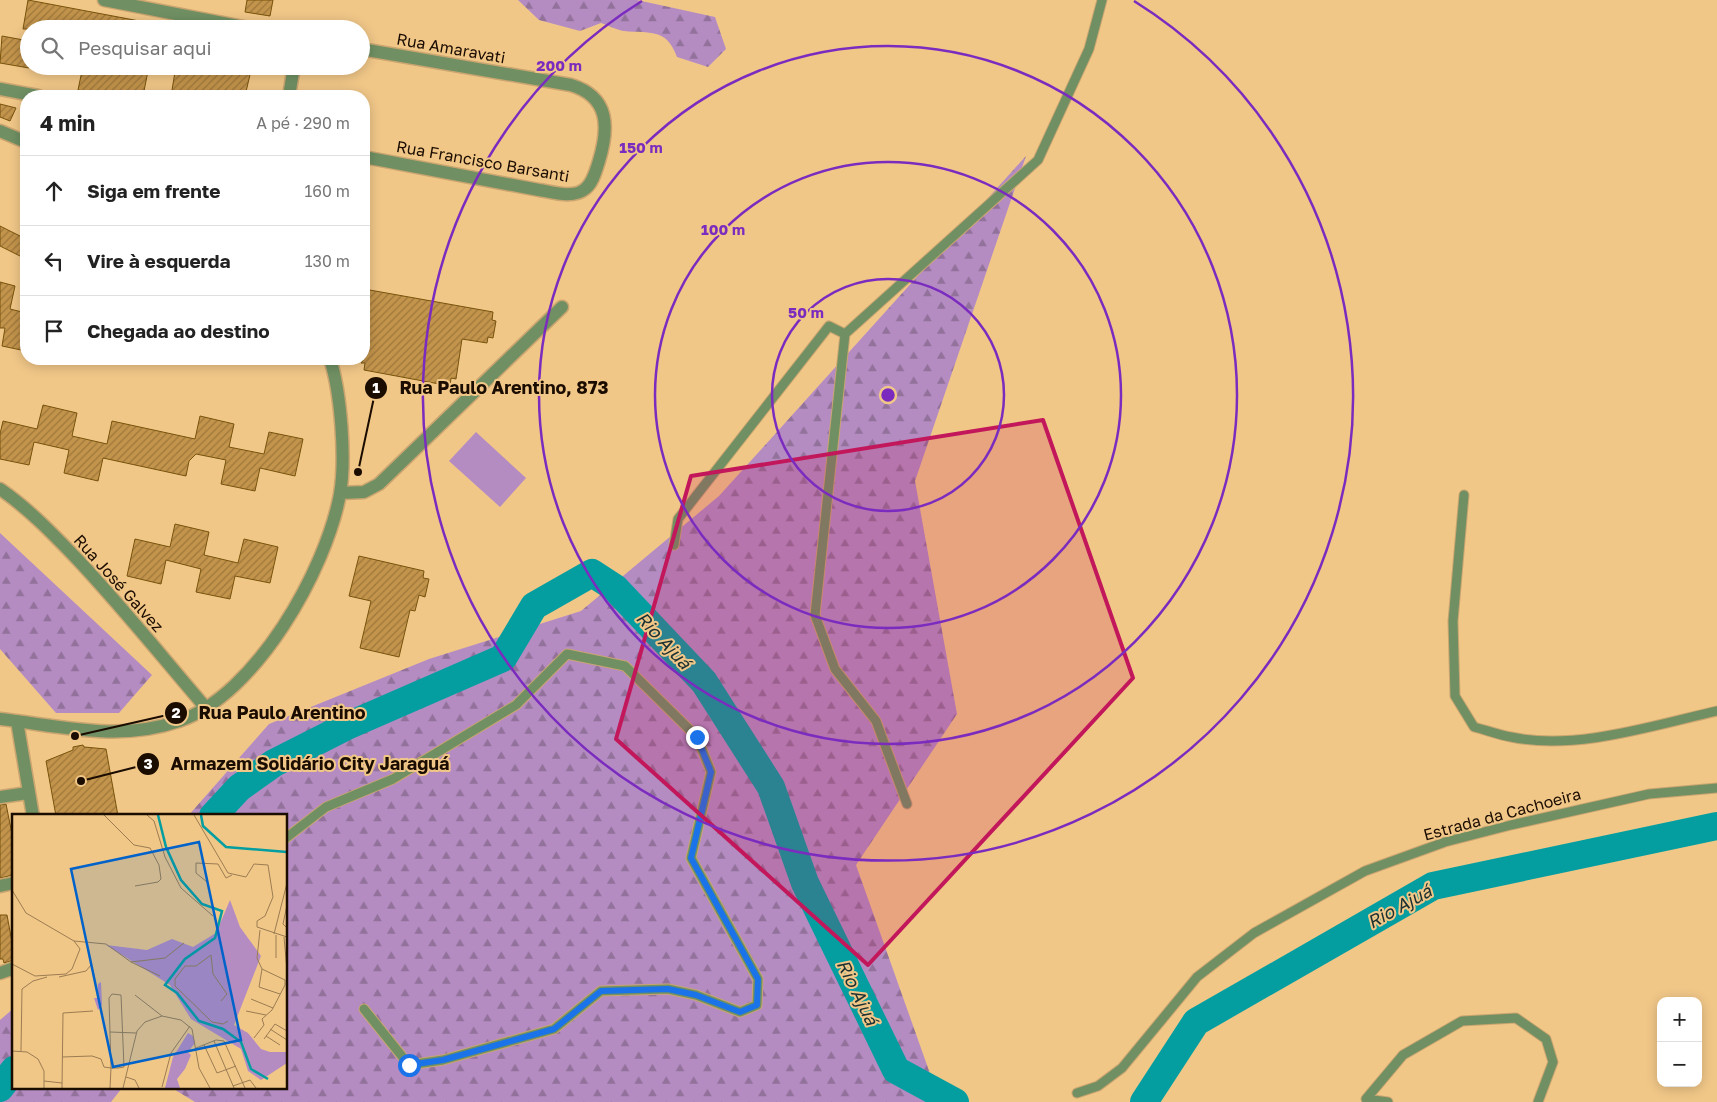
<!DOCTYPE html>
<html lang="pt">
<meta charset="utf-8">
<style>
:root{--surface:#fff;--page:#f6f6f6;--text:#222;--muted:#767676;--line:#e0e0e0}
body{margin:0;font-family:"Golos Text",sans-serif;background:var(--page);color:var(--text)}
.controls{position:absolute;right:15px;bottom:15px;display:grid;overflow:hidden;border-radius:10px;box-shadow:0 2px 12px #0003}
.controls button{width:45px;height:45px;display:grid;place-items:center;padding:0;border:0;border-bottom:1px solid var(--line);background:var(--surface);color:var(--text);font:25px sans-serif}
.stop{position:absolute;width:15px;height:15px;margin:-11px;border:4px solid #1a73e8;border-radius:50%;background:#fff}
.stop.end{background:#1a73e8;border-color:#fff;box-shadow:0 1px 5px #0008}
.list{margin:0;padding:0;list-style:none}
h2{display:flex;justify-content:space-between;align-items:center;height:65px;margin:0;padding:0 20px;font-size:21px}
h2 small{font-size:16px;font-weight:400;color:var(--muted)}
.list li{display:grid;grid-template-columns:32px 1fr auto;gap:15px;align-items:center;box-sizing:border-box;height:70px;padding:0 20px;border-top:1px solid var(--line)}
.list b{display:block;font-size:19px;white-space:nowrap}
.list em{font-size:16px;font-style:normal;color:var(--muted)}
.icon{flex:none;width:28px;height:28px;fill:none;stroke:currentColor;stroke-width:2;stroke-linecap:round;stroke-linejoin:round}
.map{position:relative;flex:none;width:1717px;height:1102px;overflow:hidden}
.search{position:absolute;background:var(--surface);box-shadow:0 2px 12px #0003;left:20px;top:20px;width:350px;height:55px;display:flex;align-items:center;gap:12px;box-sizing:border-box;padding:0 18px;border-radius:28px;color:var(--muted);font-size:19px}
.panel{position:absolute;background:var(--surface);box-shadow:0 2px 12px #0003;left:20px;top:90px;width:350px;height:275px;border-radius:20px}
.map>svg:first-child{display:block}
.green{fill:#b48cc2}
.forest{fill:url(#forest-firs)}
.lines{fill:none;stroke-linecap:round;stroke-linejoin:round}
.river{stroke:#059ea0;stroke-width:28}
.building{fill:url(#building-hatch);stroke:#78530c}
.lane-casing{stroke:#caa570;stroke-width:11}
.street-casing{stroke:#caa570;stroke-width:15}
.lane{stroke:#709063;stroke-width:9}
.street{stroke:#709063;stroke-width:12}
.route{stroke:#1a73e8;stroke-width:6}
.marked{fill:#c2185b;fill-opacity:0.2;stroke:#c2185b;stroke-width:4;stroke-linejoin:round}
.ring{fill:none;stroke:#7b2cbf;stroke-width:2.5}
.labels{text-anchor:middle;dominant-baseline:central;stroke-width:4;stroke-linejoin:round;paint-order:stroke}
.street-label{font-size:16px;fill:#1b0c00;stroke:#f1c788}
.water-label{font-size:18px;font-style:italic;fill:#1c3132;stroke:#f1c788}
.inset-river{fill:none;stroke:#059ea0;stroke-width:2.5}
.inset-road{fill:none;stroke:#9b7c52;stroke-width:1}
.view{fill:#0162ca;fill-opacity:0.15;stroke:#0162ca;stroke-width:2.5}
.inset-edge{fill:none;stroke:#1b0c00;stroke-width:2.5}
.centre{fill:#7b2cbf;stroke:#f1c788;stroke-width:2.5}
.ring-label{font-size:15px;text-anchor:middle;font-weight:bold;fill:#7b2cbf;stroke:#f1c788;stroke-width:4;stroke-linejoin:round;paint-order:stroke}
.leader{fill:none;stroke:#1b0c00;stroke-width:2}
.callout-dot{fill:#1b0c00;stroke:#f1c788;stroke-width:2}
.mark-label{font-size:15px;text-anchor:middle;font-weight:bold;fill:#fff}
.callout-label{font-size:18px;text-anchor:middle;font-weight:bold;fill:#1b0c00;stroke:#f1c788;stroke-width:4;stroke-linejoin:round;paint-order:stroke}
</style>
<div class="map">
<svg width="1717" height="1102" viewBox="0 0 1717 1102">
<defs>
<pattern id="forest-firs" width="22" height="20" patternUnits="userSpaceOnUse" patternTransform="scale(1.25)"><rect width="22" height="20" fill="#b48cc2"/><path d="M5 1l3.5 6h-7zM16 11l3.5 6h-7z" fill="#92719b"/></pattern>
<pattern id="building-hatch" width="6" height="6" patternUnits="userSpaceOnUse" patternTransform="scale(1.25)"><rect width="6" height="6" fill="#c3944b"/><path d="M-1 1l2-2M0 6l6-6M5 7l2-2" fill="none" stroke="#9e773c"/></pattern>
</defs>
<rect width="100%" height="100%" fill="#f1c788"/>
<path class="green" d="M476,432L526,478L500,507L449,461Z"/>
<path class="forest" d="M518,0H637L715,17L726,49L708,67L677,57C666,27 650,34 624,31C616,30 608,25 601,23L580,31L539,20Z
M1026,156L915,481L957,714L856,865L933,1082L960,1102H195L172,1088H286V816H188L269,724L429,659L581,611L719,496Z
M0,533L152,675L119,713H56L0,649Z
M14,1008V1088H122L111,1102H0V1020Z"/>
<g class="lines">
<path class="river" d="M213,816L239,788L274,763L347,726L503,658L534,606L592,573L615,588L704,682L771,787L805,883L896,1070L955,1102
M0,1088L14,1070
M1144,1102L1196,1022L1433,886L1717,826"/>
</g>
<path class="building" d="M28,0L150,23L149,29H23Z
M247,0H273L270,16L245,12Z
M2,36L29,41V68L0,63Z
M83,66H149L143,96H111L78,90Z
M176,66H252L245,96H171Z
M0,104L16,108L10,121L0,117Z
M0,226L26,239V259L0,246Z
M0,282L15,286L10,309L26,313V351L2,346L5,328H0Z
M364,289L493,312L492,320L496,321L493,338L488,337L487,343L462,339L456,379L451,378L450,386L364,370L365,363H361L364,359L369,323L364,322Z
M43,405L77,413L72,436L107,444L112,421L195,439L200,416L234,424L229,447L264,454L269,432L303,439L295,476L260,468L255,491L221,484L226,460L196,454L189,461L186,476L103,458L98,481L64,473L69,450L34,442L29,465L0,459V434L3,421L37,429Z
M175,524L209,532L204,555L238,563L244,539L278,547L270,583L235,576L230,599L196,592L201,569L166,560L161,584L127,576L135,539L170,547Z
M359,556L424,571L423,578L429,579L425,597L419,595L415,611L410,610L399,657L360,648L371,601L349,596Z
M83,745L84,747L106,749L118,816H56L46,761L73,750V747Z
M6,804L14,844V875L0,878V805Z
M0,915H7L14,953V960L4,963L3,959H0Z"/>
<g class="lines">
<defs>
<path id="lane" d="M1464,495L1453,621L1455,696L1474,727C1486,730 1499,735 1511,737C1576,751 1654,725 1717,711
M674,545L678,519L829,326L845,334
M907,804L876,721L835,669L815,615L845,334L1038,160L1089,49L1102,0
M286,838L326,807L393,779L516,705L567,654L625,666L697,737L711,772L691,858L758,979L757,1005L740,1012L696,995L668,989L601,991L554,1029L443,1060L409,1065L364,1009
M1077,1093L1098,1086L1122,1068L1197,977L1254,933L1365,871L1445,842L1511,825L1649,794L1717,788
M1388,1102L1366,1099L1403,1055L1462,1021L1516,1018L1546,1039L1553,1062L1538,1102"/>
<path id="street" d="M104,0L254,29
M361,49L571,85C610,97 609,128 599,161C596,170 593,183 585,189C573,199 552,192 539,190L364,157
M0,89L38,96
M289,96L294,66
M0,131L26,142
M0,489C29,509 54,535 79,561C123,608 164,659 206,708
M340,493L364,492L379,484L562,307
M0,719C61,726 119,742 179,721C256,695 326,570 340,494C346,459 341,393 330,359
M17,721L33,816
M0,797L28,793
M0,886L14,883
M0,973L14,968"/>
</defs>
<use href="#lane" class="lane-casing"/>
<use href="#street" class="street-casing"/>
<use href="#lane" class="lane"/>
<use href="#street" class="street"/>
</g>
<g class="lines">
<path class="route" d="M409,1065L443,1060L554,1029L601,991L668,989L696,995L740,1012L757,1005L758,979L691,858L711,772L697,737"/>
</g>
<path class="marked" d="M1043,420L1133,678L868,965L616,739L691,476Z"/>
<g class="ring">
<circle cx="888" cy="395" r="116"/>
<circle cx="888" cy="395" r="233"/>
<circle cx="888" cy="395" r="349"/>
<path d="M1134 1A465 465 0 1 1 642 1"/>
</g>
<g class="labels">
<g class="street-label">
<text transform="translate(451 48) rotate(10)">Rua Amaravati</text>
<text transform="translate(483 161) rotate(10)">Rua Francisco Barsanti</text>
<text transform="translate(119 583) rotate(48)">Rua José Galvez</text>
<text transform="translate(1502 814) rotate(-15)">Estrada da Cachoeira</text>
</g>
<g class="water-label">
<text transform="translate(664 640) rotate(47)">Rio Ajuá</text>
<text transform="translate(1399 906) rotate(-29)">Rio Ajuá</text>
<text transform="translate(858 992) rotate(64)">Rio Ajuá</text>
</g>
</g>
<g transform="translate(12 814)">
<rect width="275" height="275" fill="#f1c788"/>
<path d="M218,86L228,113L249,142L222,211L236,219L249,235L258,238H275V249L249,266L236,257L229,235L179,205L158,171L94,131L135,136L160,125L181,133L204,119ZM89,168L90,191L86,196L82,184H86V170ZM176,219L181,222L183,229L176,238L179,241L173,255L165,265L168,274H153L161,243Z" fill="#b48cc2"/>
<path class="inset-river" d="M146,1L154,33L169,66L190,90L210,97L203,124L173,145L153,171L165,179L187,207L211,215L229,228L239,255L256,265M189,1L191,12L214,33L275,38"/>
<path class="inset-road" d="M92,1L122,31L138,34L147,51L149,65L146,68L123,72M135,1L142,7L153,43L169,74L201,102M182,1L216,59L234,63L242,50L256,51L261,83L253,102L245,107V113L275,123M194,61L195,68L184,59V49L206,50L214,64L220,61M0,76L14,99L62,127L68,135L60,155L54,160L23,162L0,150M275,91L271,110L275,114M262,120L275,69M264,121V144M272,123L275,156M62,127L94,130L119,148L153,144L172,129M119,148L148,162M250,155L247,173L268,180M47,163L74,157L79,151M123,181L150,202M239,185L261,194M209,187L215,180L201,160L199,141L184,152H173L163,165V172L200,208L211,210L216,207M234,197L254,201M258,215L275,226M98,218L124,219M254,222L268,231M242,224L252,211L250,205L260,196L273,171V166L250,155L245,144L248,116M252,225L263,210L275,217M202,227L222,274M192,231L205,259L224,252M184,234L204,226L212,227L233,274M0,237L15,238L26,245L32,257V274M9,237L10,175L21,167L35,163M80,242L89,245L92,253L99,254H106L112,253L109,181L100,180L97,184L99,254L98,274M50,243L80,242M114,263L123,266L127,274M32,267L50,269M221,272L238,266L244,274M150,273L159,239L178,212M50,274L51,199L81,197M111,274L125,217L133,208L150,202L169,206L180,215L187,254L198,274"/>
<path class="view" d="M187,28L229,226L101,253L59,55Z"/>
<rect width="275" height="275" class="inset-edge"/>
</g>
<circle cx="888" cy="395" r="8" class="centre"/>
<g class="ring-label">
<text x="559" y="71">200 m</text>
<text x="641" y="153">150 m</text>
<text x="723" y="235">100 m</text>
<text x="806" y="318">50 m</text>
</g>
<path class="leader" d="M358 472L376 388M75 736L176 713M81 781L148 764"/>
<g class="callout-dot">
<circle cx="358" cy="472" r="5"/>
<circle cx="75" cy="736" r="5"/>
<circle cx="81" cy="781" r="5"/>
<circle cx="376" cy="388" r="12"/>
<circle cx="176" cy="713" r="12"/>
<circle cx="148" cy="764" r="12"/>
</g>
<g class="mark-label">
<text x="376" y="393">1</text>
<text x="176" y="718">2</text>
<text x="148" y="769">3</text>
</g>
<g class="callout-label">
<text x="504" y="394">Rua Paulo Arentino, 873</text>
<text x="282" y="719">Rua Paulo Arentino</text>
<text x="310" y="770">Armazem Solidário City Jaraguá</text>
</g>
</svg>
<div class="controls">
<button>+</button>
<button>−</button>
</div>
<div class="stop" style="left:409px;top:1065px"></div>
<div class="stop end" style="left:697px;top:737px"></div>
<div class="search"><svg class="icon" aria-label="search" viewBox="0 0 24 24"><circle cx="10" cy="10" r="6"/><path d="M15 15l6 6"/></svg>Pesquisar aqui</div>
<section class="panel">
<h2>4 min<small>A pé · 290 m</small></h2>
<ul class="list">
<li><svg class="icon" aria-label="ahead" viewBox="0 0 24 24"><path d="M12 20V5M6 11l6-6 6 6"/></svg><div><b>Siga em frente</b></div><em>160 m</em></li>
<li><svg class="icon" aria-label="left" viewBox="0 0 24 24"><path d="M17 20v-9H6M10 6l-5 5 5 5"/></svg><div><b>Vire à esquerda</b></div><em>130 m</em></li>
<li><svg class="icon" aria-label="arrive" viewBox="0 0 24 24"><path d="M6 21V4h12l-3 4 3 4H6"/></svg><div><b>Chegada ao destino</b></div></li>
</ul>
</section>
</div>
